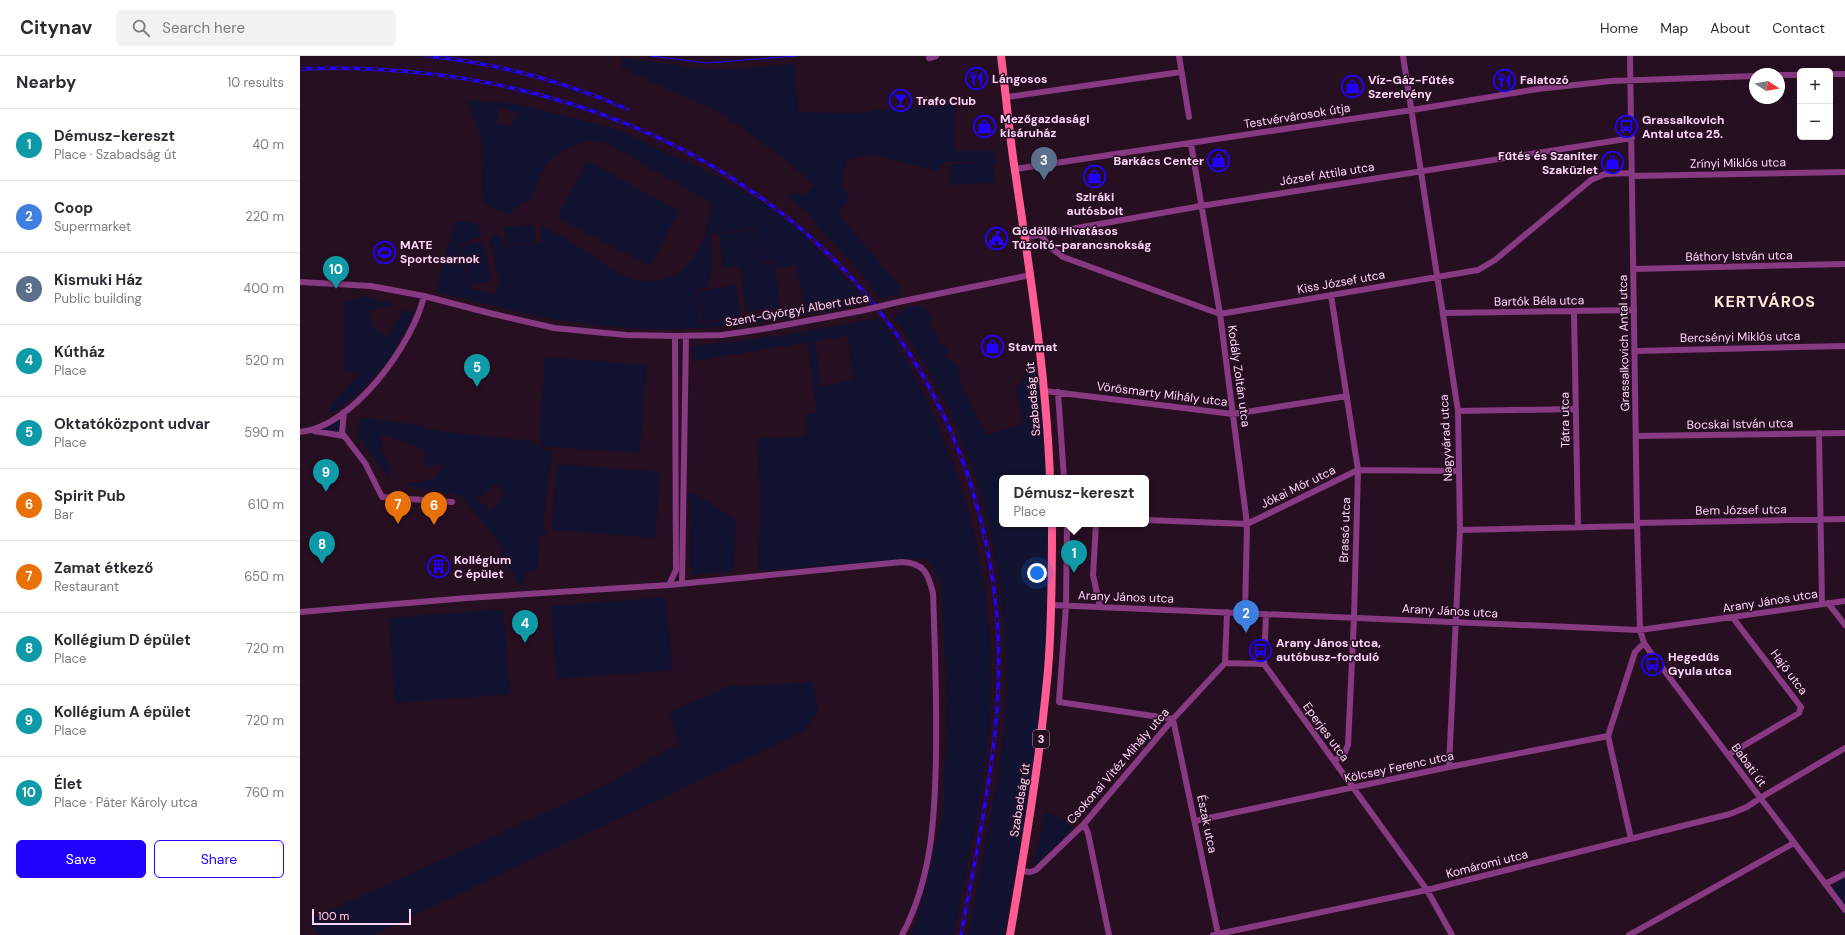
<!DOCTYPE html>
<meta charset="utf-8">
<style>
:root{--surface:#fff;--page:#f2f2f3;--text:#2b2b33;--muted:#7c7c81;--line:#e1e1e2;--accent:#2301ff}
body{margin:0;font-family:"DM Sans",sans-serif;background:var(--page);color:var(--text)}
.controls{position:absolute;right:12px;top:12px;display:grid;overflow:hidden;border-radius:6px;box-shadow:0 4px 16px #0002}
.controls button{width:36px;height:36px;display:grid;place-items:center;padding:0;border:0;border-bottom:1px solid var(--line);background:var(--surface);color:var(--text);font:20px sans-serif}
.compass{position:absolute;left:1449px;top:12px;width:36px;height:36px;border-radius:50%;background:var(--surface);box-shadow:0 4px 16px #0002;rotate:101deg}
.scale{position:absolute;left:12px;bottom:10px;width:99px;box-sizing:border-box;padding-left:4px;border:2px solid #ffd5f9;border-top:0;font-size:11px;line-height:14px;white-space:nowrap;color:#ffd5f9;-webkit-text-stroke:3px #270f22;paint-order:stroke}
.you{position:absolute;left:737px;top:517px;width:14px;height:14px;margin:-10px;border:3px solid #fff;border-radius:50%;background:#1a73e8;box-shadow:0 0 0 6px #1a73e833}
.badge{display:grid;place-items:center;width:26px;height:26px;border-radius:50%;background:var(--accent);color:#fff;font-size:13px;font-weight:700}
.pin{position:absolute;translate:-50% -33px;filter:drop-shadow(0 1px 2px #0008)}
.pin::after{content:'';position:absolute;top:21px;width:14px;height:12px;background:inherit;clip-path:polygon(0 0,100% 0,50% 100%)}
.popup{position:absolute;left:699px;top:419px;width:150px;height:52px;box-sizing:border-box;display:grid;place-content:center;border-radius:6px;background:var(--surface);filter:drop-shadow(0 1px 3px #0005);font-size:13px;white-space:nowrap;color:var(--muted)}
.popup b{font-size:15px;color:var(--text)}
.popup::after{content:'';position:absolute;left:50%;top:100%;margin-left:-8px;border:8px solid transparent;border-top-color:var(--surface)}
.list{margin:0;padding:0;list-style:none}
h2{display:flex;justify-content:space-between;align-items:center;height:52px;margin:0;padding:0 16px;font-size:17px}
h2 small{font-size:13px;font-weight:400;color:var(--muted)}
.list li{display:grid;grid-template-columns:26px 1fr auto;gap:12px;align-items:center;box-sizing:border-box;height:72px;padding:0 16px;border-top:1px solid var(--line)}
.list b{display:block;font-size:15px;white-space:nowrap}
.list p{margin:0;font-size:13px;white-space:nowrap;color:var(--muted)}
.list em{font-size:13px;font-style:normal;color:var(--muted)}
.actions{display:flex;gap:8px;padding:12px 16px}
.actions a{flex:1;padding:9px 0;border:1px solid var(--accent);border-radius:6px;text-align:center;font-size:14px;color:var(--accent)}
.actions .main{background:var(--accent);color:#fff}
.icon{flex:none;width:22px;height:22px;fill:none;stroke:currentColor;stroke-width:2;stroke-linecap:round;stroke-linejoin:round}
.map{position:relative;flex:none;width:1545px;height:879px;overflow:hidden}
header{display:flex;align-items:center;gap:24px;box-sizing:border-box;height:56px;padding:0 20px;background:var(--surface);border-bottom:1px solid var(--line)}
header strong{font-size:19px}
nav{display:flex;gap:22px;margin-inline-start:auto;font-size:14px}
.search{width:280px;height:36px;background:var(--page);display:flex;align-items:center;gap:10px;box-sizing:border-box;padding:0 14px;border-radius:6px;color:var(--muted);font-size:15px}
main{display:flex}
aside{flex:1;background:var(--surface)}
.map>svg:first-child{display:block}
.green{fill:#121231;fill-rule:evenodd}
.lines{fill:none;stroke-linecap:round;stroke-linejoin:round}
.minor{stroke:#873981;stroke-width:6}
.major{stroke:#ff5c93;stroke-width:8}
.tram{stroke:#2301ff;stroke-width:1}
.rail-casing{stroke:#2301ff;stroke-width:3.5}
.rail{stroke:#270f22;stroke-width:2;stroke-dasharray:6;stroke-linecap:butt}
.minor-bridge{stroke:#873981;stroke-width:6}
.labels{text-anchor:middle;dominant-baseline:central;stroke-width:3;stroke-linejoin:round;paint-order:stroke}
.shield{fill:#270f22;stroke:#be9ab8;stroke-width:1}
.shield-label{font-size:11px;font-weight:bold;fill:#ffd5f9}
.poi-label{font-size:12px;font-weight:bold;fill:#ffd5f9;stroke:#270f22;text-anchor:start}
.street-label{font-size:12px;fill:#ffd5f9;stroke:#270f22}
.district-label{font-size:16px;font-weight:bold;letter-spacing:1px;fill:#ffe7d7;stroke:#270f22}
</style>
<header>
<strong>Citynav</strong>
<div class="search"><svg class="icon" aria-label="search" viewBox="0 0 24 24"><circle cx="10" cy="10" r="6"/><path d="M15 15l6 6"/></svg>Search here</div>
<nav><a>Home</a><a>Map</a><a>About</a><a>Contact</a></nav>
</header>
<main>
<aside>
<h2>Nearby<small>10 results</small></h2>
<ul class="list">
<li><span class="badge" style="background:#0f9aa8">1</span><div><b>Démusz-kereszt</b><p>Place · Szabadság út</p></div><em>40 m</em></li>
<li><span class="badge" style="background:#3f7fe0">2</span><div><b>Coop</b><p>Supermarket</p></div><em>220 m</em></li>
<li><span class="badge" style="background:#5c6f8a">3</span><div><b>Kismuki Ház</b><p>Public building</p></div><em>400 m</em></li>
<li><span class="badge" style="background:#0f9aa8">4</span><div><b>Kútház</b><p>Place</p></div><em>520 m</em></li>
<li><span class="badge" style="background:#0f9aa8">5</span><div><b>Oktatóközpont udvar</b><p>Place</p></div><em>590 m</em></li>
<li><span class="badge" style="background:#e8710a">6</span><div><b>Spirit Pub</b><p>Bar</p></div><em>610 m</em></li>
<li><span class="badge" style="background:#e8710a">7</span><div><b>Zamat étkező</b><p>Restaurant</p></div><em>650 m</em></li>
<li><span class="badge" style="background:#0f9aa8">8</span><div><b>Kollégium D épület</b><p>Place</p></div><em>720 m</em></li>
<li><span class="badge" style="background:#0f9aa8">9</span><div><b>Kollégium A épület</b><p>Place</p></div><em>720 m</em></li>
<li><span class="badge" style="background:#0f9aa8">10</span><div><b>Élet</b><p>Place · Páter Károly utca</p></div><em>760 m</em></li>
</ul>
<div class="actions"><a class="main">Save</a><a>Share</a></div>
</aside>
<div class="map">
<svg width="1545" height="879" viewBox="0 0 1545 879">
<rect width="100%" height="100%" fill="#270f22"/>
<path class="green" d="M323,2L396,12L432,13L495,8L498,56L557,57L656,45L654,95H694L697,107H693L694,126L650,129L649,109L681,106H644L637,116L576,99L547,103L541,128L550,143L537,156L600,231V239L580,242L549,203L517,171L518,168L514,165L509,157L490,143L489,139L496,136L503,140L515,129L483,102L424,59L321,11Z
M166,44L218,48L316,73L417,120L461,145L496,171L562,240L556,250C467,267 377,281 286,268C235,262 185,247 135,236L155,165L178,167L180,181L158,189L168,232L194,238L200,226L190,185L192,180L200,178L203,191L241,187V168C257,178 274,188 290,198C301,205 312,213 324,219C359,236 391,216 404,183C408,172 409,158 411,147L305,86L284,85L264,94L250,104L237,125L231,145L221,146L209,159L183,147L181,80ZM198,51L218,57L211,69L197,68ZM455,172L460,206L475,204V212L496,210L504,249L465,258L400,268L395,234L408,231L411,210V178Z
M287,105L379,155L350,210L257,161Z
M234,169L235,187L206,189L204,171Z
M454,174L459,208L474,206L480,251L446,256L440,210L423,212L419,178Z
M182,185L192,224L170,229L160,190Z
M436,229L440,260L402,266L397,235Z
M65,240L95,249L68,255L73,271L88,281L103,254L114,257L90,302L62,335L31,358L29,351L58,319L44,314L45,247Z
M610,250H623L633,261L628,269L635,276L638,287L647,291L648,298L642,300L654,307H657L662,332L687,379L724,368L716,333L724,322L728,310H737L746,387L747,422H702V468H748C748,541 748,613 738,685C729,751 715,814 704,879H668C675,843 681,807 688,771C693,745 699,720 702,694C718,542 685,385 593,261Z
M581,262C657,378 699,521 690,660C686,733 667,807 654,879H611L617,866L643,757L647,643L641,525L626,502L458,515L461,446L457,383L505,381L506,359L517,357L508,286L393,305L392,290L478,280ZM548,280L553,325L521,330L515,285Z
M245,301L346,309L340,397L239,390Z
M44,356L42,377L13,375Z
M61,361L124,370L128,374L232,385L236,390L252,395L243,468L248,476L239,482L237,515H226L224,529H218L197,484L160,439L103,429L134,423L144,408L130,410L123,407L126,395L111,388L81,378L82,394L89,408L90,424L58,380ZM196,427L203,438L199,447L190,455L178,443Z
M257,408L360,416L355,482L252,474Z
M389,437L399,440L436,464L433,515L391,519Z
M366,541L372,614L257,623L251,550Z
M203,553L210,638L95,647L89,562Z
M513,626L518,656L504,675L72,879H20L9,864L304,730L378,688L370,656L427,631Z
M745,756L755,759L773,772L733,812Z
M1545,821V849C1537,839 1527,827 1545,821Z"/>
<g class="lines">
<path class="minor" d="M879,0L889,61
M1103,0L1158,355L1160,474L1149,711
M1330,0L1337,467L1340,574L1344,587L1351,597L1545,854
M629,2L636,0
M1530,18H1545
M1479,19H1500
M707,41L881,16
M891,88L920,258L947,468L945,557
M715,113L1112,54L1238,33L1311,25L1455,20
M1332,120L1545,116
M740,178L750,191L763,201L920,258L1178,214L1195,204L1291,124L1305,118L1332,117
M726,181L901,150L1332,82
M1334,213L1545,208
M0,226L71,230L124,240L189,257L254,272L326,279L375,280L422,279L463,273L560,255
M1031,239L1058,414L1054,562L1048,689L1044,698L1034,705
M603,245L731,219
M1274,256L1278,471
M1144,257L1334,254
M1335,295L1545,290
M745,335L933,358L1047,340
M758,336L764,422
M1158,355L1276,353
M44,356L42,377L65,407L82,441L152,446
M14,375L44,380
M0,376C52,372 113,288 124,240
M1519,377L1522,548
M1336,380L1545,377
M846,464L947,468L1058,414L1159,415
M1337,467L1545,463
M767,468L766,550L759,646L873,663
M796,468L793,519L800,551
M1160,474L1337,470
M382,527L386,280
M369,529L376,514L375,280
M1528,547L1545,569
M751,549L1340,574L1545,545
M0,556L167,542L369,529L602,506C624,507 628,517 633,537C635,591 637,644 636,698C635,760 632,823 602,879
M925,607L964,608L966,558
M964,608L1127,834L1152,879
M873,663L918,878
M1428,699L1494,660L1499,657L1501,651L1433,562
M895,765L1149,711L1308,680
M784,768L788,777L809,879
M1331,783L1308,680L1335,596L1344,587
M721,815L730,816L736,814L784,768L873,663L925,607L927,556
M1525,828L1545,818
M913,879L1127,834L1430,758L1447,751L1460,742L1545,692
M1329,879L1494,787"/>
<path class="major" d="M701,0C706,38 709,77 715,115C730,217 746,319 750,422
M710,879C725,791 740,703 748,614C752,565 752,517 752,468"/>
<path class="tram" d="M350,0L406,7L496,0"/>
<defs>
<path id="rail" d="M127,0C196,7 263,25 327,53
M0,13C337,0 647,186 694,533C710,650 682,765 661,879"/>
</defs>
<use href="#rail" class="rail-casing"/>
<use href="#rail" class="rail"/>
<path class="minor-bridge" d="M560,255L603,245"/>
</g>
<defs>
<symbol id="restaurant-ring" viewBox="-11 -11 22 22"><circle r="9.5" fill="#270f22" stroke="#2301ff" stroke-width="1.5"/><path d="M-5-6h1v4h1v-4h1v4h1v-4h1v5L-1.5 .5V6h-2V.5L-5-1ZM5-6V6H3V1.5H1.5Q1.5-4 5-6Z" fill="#2301ff"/></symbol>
<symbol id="shop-ring" viewBox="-11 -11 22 22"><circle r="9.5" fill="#270f22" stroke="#2301ff" stroke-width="1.5"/><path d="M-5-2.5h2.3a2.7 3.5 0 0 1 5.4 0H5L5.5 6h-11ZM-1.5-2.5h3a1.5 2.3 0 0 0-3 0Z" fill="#2301ff"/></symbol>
<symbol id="bar-ring" viewBox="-11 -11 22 22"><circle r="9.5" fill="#270f22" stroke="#2301ff" stroke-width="1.5"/><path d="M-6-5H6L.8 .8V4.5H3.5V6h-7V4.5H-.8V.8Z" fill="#2301ff"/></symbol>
<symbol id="bus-ring" viewBox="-11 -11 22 22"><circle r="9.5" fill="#270f22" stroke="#2301ff" stroke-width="1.5"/><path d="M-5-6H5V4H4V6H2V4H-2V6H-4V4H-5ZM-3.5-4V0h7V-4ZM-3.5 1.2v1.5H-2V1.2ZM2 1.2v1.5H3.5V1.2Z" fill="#2301ff"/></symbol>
<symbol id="civic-ring" viewBox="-11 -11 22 22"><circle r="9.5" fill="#270f22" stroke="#2301ff" stroke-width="1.5"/><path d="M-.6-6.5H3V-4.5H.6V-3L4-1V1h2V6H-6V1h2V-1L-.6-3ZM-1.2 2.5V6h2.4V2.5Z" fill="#2301ff"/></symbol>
<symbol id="stadium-ring" viewBox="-11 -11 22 22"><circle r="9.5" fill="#270f22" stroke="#2301ff" stroke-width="1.5"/><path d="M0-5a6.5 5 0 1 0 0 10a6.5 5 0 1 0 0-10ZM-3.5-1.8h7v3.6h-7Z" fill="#2301ff"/></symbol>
<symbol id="building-ring" viewBox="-11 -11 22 22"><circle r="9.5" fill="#270f22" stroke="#2301ff" stroke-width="1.5"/><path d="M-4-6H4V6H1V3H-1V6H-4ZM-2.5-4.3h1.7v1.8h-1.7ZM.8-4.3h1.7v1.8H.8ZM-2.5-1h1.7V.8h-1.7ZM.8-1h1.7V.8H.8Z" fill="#2301ff"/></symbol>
</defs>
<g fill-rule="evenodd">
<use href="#restaurant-ring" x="664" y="10" width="25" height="25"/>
<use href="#restaurant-ring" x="1192" y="12" width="25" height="25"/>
<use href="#shop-ring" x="1040" y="18" width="25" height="25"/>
<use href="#bar-ring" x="588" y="32" width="25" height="25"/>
<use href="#shop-ring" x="672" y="58" width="25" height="25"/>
<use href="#bus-ring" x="1314" y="58" width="25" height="25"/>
<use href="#shop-ring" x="906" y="92" width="25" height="25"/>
<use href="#shop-ring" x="1300" y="94" width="25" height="25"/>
<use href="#shop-ring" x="782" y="108" width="25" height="25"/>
<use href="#civic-ring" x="684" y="170" width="25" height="25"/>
<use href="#stadium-ring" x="72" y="184" width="25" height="25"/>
<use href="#shop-ring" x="680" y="278" width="25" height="25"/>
<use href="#building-ring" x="126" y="498" width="25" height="25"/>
<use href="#bus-ring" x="948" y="582" width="25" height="25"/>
<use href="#bus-ring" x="1340" y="596" width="25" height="25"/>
</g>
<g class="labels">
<rect class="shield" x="733" y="674" width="16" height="18" rx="3"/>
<g class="shield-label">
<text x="741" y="683">3</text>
</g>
<g class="poi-label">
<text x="692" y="23">Lángosos</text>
<text x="1068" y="24">Víz-Gáz-Fűtés<tspan x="1068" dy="14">Szerelvény</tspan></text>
<text x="1220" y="24">Falatozó</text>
<text x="616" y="45">Trafo Club</text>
<text x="700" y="63">Mezőgazdasági<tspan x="700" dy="14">kisáruház</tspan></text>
<text x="1342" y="64">Grassalkovich<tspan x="1342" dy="14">Antal utca 25.</tspan></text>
<text x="1298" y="100" text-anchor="end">Fűtés és Szaniter<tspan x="1298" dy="14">Szaküzlet</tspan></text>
<text x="904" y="105" text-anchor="end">Barkács Center</text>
<text x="795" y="141" text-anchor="middle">Sziráki<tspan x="795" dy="14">autósbolt</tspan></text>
<text x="712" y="175">Gödöllő Hivatásos<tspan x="712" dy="14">Tűzoltó-parancsnokság</tspan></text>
<text x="100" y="189">MATE<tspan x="100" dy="14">Sportcsarnok</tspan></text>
<text x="708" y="291">Stavmat</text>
<text x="154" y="504">Kollégium<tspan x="154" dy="14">C épület</tspan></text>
<text x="976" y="587">Arany János utca,<tspan x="976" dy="14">autóbusz-forduló</tspan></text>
<text x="1368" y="601">Hegedűs<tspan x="1368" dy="14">Gyula utca</tspan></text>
</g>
<g class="street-label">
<text transform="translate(997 60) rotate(-9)">Testvérvárosok útja</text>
<text transform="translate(1438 107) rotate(-1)">Zrínyi Miklós utca</text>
<text transform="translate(1027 118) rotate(-9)">József Attila utca</text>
<text transform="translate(1439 200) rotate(-1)">Báthory István utca</text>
<text transform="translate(1041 226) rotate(-10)">Kiss József utca</text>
<text transform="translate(1239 245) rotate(-1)">Bartók Béla utca</text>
<text transform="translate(497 254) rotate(-10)">Szent-Györgyi Albert utca</text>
<text transform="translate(1440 281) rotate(-1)">Bercsényi Miklós utca</text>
<text transform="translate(1324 287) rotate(-91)">Grassalkovich Antal utca</text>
<text transform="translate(939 320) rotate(82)">Kodály Zoltán utca</text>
<text transform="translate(862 338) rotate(7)">Vörösmarty Mihály utca</text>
<text transform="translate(733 343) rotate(-95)">Szabadság út</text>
<text transform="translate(1265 364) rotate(-91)">Tátra utca</text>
<text transform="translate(1440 368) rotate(-1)">Bocskai István utca</text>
<text transform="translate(1146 382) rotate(-93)">Nagyvárad utca</text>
<text transform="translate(998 431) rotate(-26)">Jókai Mór utca</text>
<text transform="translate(1441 454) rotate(-1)">Bem József utca</text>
<text transform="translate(1045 474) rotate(-88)">Brassó utca</text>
<text transform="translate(826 541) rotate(2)">Arany János utca</text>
<text transform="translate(1470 545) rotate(-9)">Arany János utca</text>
<text transform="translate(1150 555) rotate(3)">Arany János utca</text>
<text transform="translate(1489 616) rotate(53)">Hajó utca</text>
<text transform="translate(1026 676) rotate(54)">Eperjes utca</text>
<text transform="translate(1449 709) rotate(54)">Babati út</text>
<text transform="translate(818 710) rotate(-49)">Csokonai Vitéz Mihály utca</text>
<text transform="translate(1099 711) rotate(-12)">Kölcsey Ferenc utca</text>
<text transform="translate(720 744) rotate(-81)">Szabadság út</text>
<text transform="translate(907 768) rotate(78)">Észak utca</text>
<text transform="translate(1187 808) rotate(-14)">Komáromi utca</text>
</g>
<g class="district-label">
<text x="1465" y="245">KERTVÁROS</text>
</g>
</g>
</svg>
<div class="controls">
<button>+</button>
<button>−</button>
</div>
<svg class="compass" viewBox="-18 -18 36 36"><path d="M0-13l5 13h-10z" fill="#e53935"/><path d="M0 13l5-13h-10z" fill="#7c7c81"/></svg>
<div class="scale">100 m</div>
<div class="you"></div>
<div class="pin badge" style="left:774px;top:517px;background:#0f9aa8">1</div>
<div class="popup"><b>Démusz-kereszt</b>Place</div>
<div class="pin badge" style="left:946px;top:577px;background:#3f7fe0">2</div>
<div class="pin badge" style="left:744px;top:124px;background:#5c6f8a">3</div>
<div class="pin badge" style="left:225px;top:587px;background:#0f9aa8">4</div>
<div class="pin badge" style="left:177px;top:331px;background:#0f9aa8">5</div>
<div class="pin badge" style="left:134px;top:469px;background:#e8710a">6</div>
<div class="pin badge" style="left:98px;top:468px;background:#e8710a">7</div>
<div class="pin badge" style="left:22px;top:508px;background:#0f9aa8">8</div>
<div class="pin badge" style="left:26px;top:436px;background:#0f9aa8">9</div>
<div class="pin badge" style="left:36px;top:233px;background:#0f9aa8">10</div>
</div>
</main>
